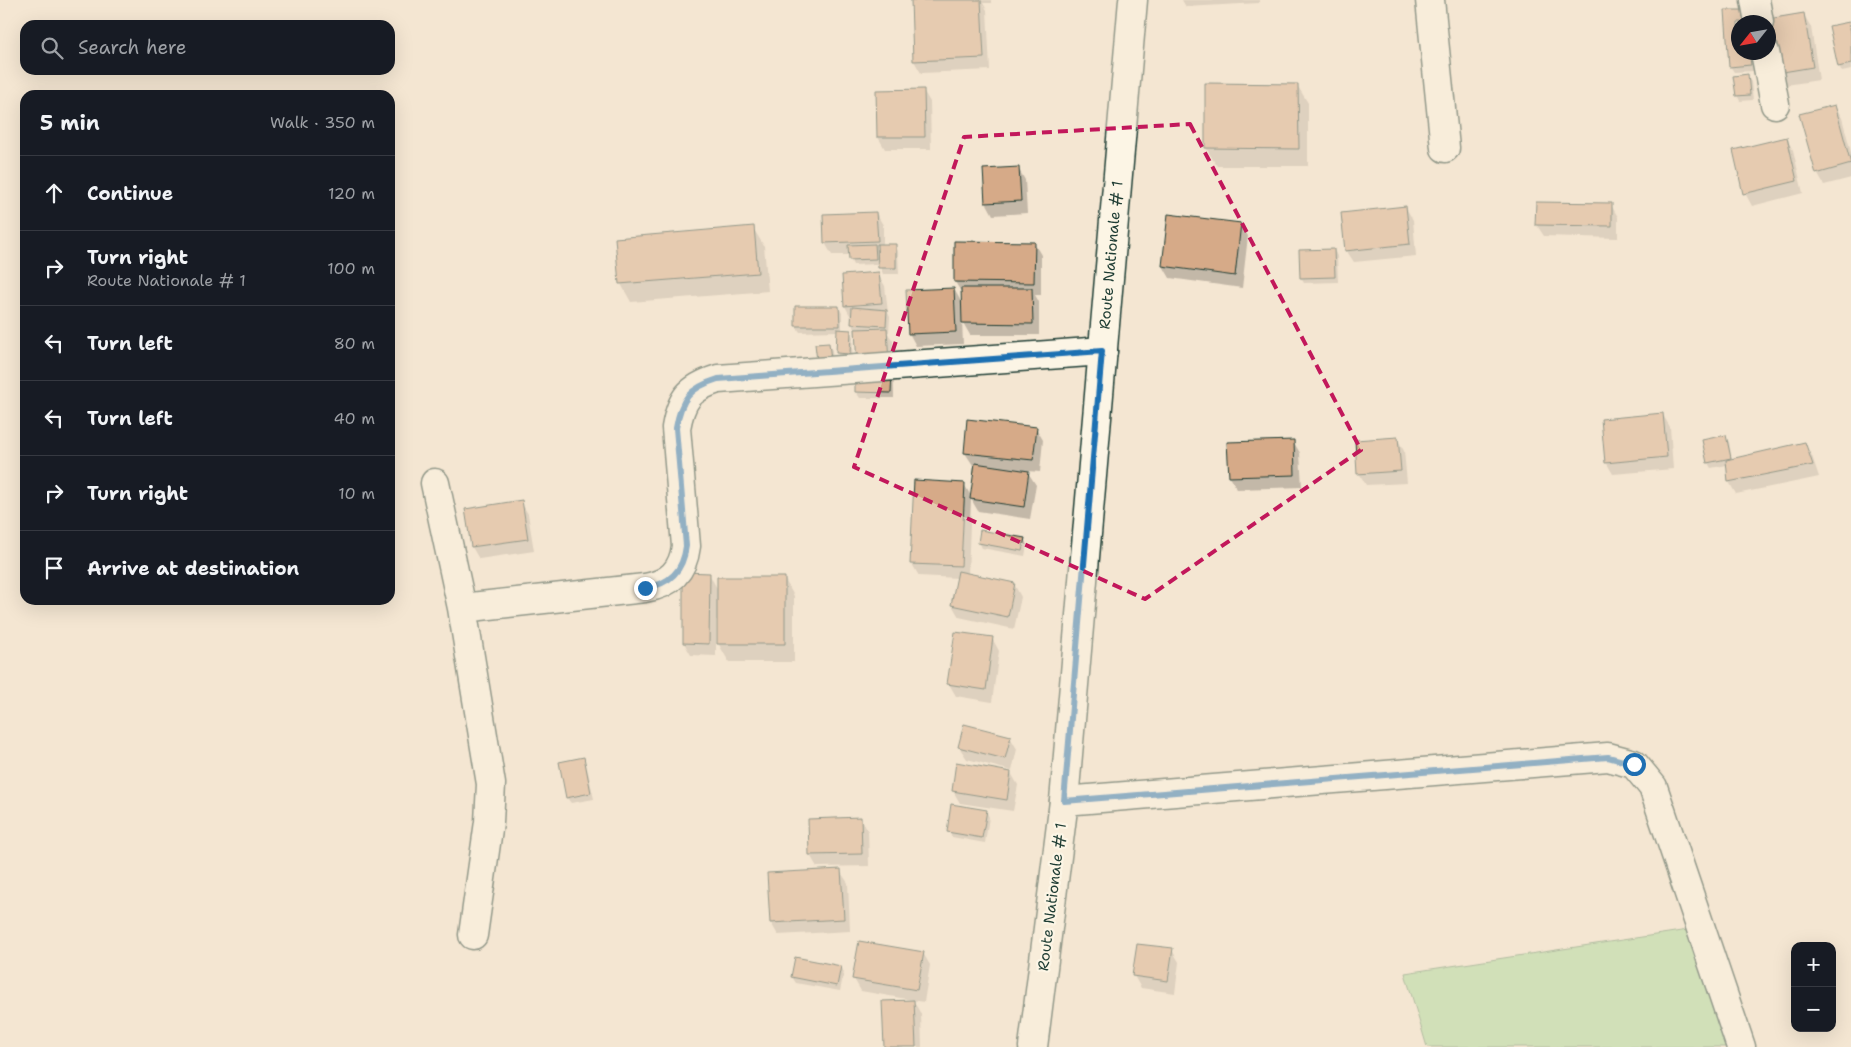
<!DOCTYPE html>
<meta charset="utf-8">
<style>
:root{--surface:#171b24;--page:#242831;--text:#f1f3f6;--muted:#9ea1a6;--line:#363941}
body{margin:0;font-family:"Shantell Sans",sans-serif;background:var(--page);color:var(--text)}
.controls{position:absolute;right:15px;bottom:15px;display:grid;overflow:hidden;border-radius:10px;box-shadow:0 5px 20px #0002}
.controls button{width:45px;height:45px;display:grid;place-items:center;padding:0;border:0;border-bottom:1px solid var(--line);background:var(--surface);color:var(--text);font:25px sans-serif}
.compass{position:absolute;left:1731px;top:15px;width:45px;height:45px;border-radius:50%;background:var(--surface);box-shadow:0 5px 20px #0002;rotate:239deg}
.stop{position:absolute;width:15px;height:15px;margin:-11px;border:4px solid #1f6fb2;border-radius:50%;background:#fff}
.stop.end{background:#1f6fb2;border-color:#fff;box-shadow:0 1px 5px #0008}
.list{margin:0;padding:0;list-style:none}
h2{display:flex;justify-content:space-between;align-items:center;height:65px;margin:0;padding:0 20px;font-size:21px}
h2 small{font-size:16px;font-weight:400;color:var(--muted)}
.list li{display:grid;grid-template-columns:32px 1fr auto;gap:15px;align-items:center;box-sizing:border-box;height:75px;padding:0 20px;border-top:1px solid var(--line)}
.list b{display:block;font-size:19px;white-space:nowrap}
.list p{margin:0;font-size:16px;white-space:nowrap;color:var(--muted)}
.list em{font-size:16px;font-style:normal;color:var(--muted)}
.icon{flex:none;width:28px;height:28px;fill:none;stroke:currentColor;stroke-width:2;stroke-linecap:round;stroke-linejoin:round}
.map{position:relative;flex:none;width:1851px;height:1047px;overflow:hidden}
.search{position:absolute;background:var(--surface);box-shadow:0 5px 20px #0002;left:20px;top:20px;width:375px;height:55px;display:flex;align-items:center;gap:12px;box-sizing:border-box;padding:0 18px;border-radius:15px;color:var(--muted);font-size:19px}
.panel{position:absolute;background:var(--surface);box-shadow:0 5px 20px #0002;left:20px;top:90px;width:375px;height:515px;border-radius:15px}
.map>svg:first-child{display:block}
.green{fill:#a7d99a;stroke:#638b67}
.shadow{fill:#0003}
.building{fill:#d6aa88;stroke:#1f3d34}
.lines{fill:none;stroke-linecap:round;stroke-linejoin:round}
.minor-casing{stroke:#1f3d34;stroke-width:31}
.major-casing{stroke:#1f3d34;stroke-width:31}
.minor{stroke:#fcf5e5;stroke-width:28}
.major{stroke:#fcf5e5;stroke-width:28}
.route{stroke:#1f6fb2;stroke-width:6}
.marked{fill:none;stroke:#c2185b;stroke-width:4;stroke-dasharray:10 6;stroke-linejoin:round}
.labels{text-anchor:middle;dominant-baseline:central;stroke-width:4.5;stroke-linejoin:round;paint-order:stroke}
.street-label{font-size:15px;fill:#1f3d34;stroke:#fcf5e5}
</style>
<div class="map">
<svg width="1851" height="1047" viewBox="0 0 1851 1047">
<rect width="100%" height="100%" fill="#f4e6d2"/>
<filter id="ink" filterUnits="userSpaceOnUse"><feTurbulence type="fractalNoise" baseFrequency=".02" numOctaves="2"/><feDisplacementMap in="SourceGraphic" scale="10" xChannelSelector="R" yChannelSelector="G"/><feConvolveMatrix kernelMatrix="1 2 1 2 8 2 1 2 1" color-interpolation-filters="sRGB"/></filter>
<g filter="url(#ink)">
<path class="green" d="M1688,930L1726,1047H1427L1405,973Z"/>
<path class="shadow" d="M924,0H991V3H983L987,10L990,70L921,73L914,61Z
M1182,0H1259V3L1186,7Z
M1726,11L1741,12L1745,18L1746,22H1738V52H1750L1753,71L1734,72L1730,66Z
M1804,15L1811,27L1819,80L1786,85L1779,73Z
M1848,23L1851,28V70L1842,72L1839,66Z
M1747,76L1751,82L1753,100L1740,101L1737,95Z
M1206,84L1297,85L1308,103V166H1217L1206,148Z
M923,90L930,102L931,149H885L878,137L877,91Z
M1835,106L1842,118L1851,152V178L1824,185L1817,173Z
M1786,138L1793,150L1803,193L1752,206L1745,193Z
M1018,168L1025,180L1027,213L993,215L986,202Z
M1611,205L1618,217V238L1544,236L1536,224Z
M1406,208L1413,220L1416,256L1354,262L1346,250Z
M876,213L883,225V245H895L898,251L899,274H883L879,264L853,265L850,259V255H832L825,243L824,215Z
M1241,224L1248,236L1242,288L1170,278L1163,266Z
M753,228L764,246L768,291L631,302L621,284L617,239Z
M1034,243L1041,255V295H1035L1039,302V335H970L962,321L963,344L916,346L909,333L954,289L963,305V295L955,282Z
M1334,250L1337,256L1338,282L1304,283L1301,278Z
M878,274L885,286L888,313L890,317L889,332H887L893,341L894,398H860L856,392V373H862L856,330L852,324V319L845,306L843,276Z
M839,307L842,313V331H850L853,337L852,359L840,358L837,353L838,331L800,332L796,326V308Z
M828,344L832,350L834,373L817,345Z
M1663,415L1670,427L1673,469L1613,474L1606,462Z
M1036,428L1043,440L1040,472L1027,471L1036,485L1030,519L978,511L971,499L968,575L1014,584L1021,597L1014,629L959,617L952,605L958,578L919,576L912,564L964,484L971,496L976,465H973L965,453Z
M1725,437L1729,442L1732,460L1805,444L1812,456L1819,477L1736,494L1729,482L1727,465L1711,468L1708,463Z
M1397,438L1404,451L1407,483L1366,485L1359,473Z
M1293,441L1300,453L1302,487L1237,489L1230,477L1229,443Z
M521,502L528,514L534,551L479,559L472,547Z
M1024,539L1027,545L1025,556L982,548L979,542Z
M685,574H709L718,590L784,578L794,596V662H729L718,643V620H716V656L691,655L684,643Z
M992,638L999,651L992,702L956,696L949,684Z
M1010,737L1017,749L1012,771L967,759L959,747Z
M583,758L586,764L594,799L571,803L567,798Z
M1011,773L1018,785L1013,811L960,803L953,791Z
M986,811L989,817L985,843L952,837L948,831Z
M860,818L868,831L869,866L817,867L810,855Z
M840,871L848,883L850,931L778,935L771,923Z
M1172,950L1179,962L1175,993L1141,988L1134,976Z
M923,953L930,965L924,1002L861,991L854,979Z
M841,967L844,972L840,991L796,983L792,977Z
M914,1002L921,1014L922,1047H885Z"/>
<path class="building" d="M911,0H981L984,58L913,61Z
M1725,10H1742L1744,22H1738V52H1749L1751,65L1729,67Z
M1804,13L1813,67L1777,73L1768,19Z
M1849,22L1851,34V64L1838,67L1829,26Z
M1748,74L1750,95L1736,96L1733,76Z
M1205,83L1298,84L1299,149L1205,148Z
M924,89L925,137H877L876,90Z
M1835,105L1851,164L1816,174L1799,114Z
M1787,137L1797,181L1743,194L1733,150Z
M1019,167L1021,201L985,203L983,169Z
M1536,202L1612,203V226L1535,225Z
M1406,206L1410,244L1345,251L1341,213Z
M876,212L878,241L824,243L823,214Z
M1168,214L1241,223L1235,276L1162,266Z
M754,226L758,273L619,284L615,238Z
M954,241L1035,242L1034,283L954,282Z
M875,244L876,259L849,260L848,245Z
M877,244H896V268H878Z
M1334,249L1335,277L1300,278L1299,250Z
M879,272L882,303L844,306L842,275Z
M954,288L956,332L908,334L906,290Z
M961,288H1032L1033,324L962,323Z
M795,306H839L840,326H795Z
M852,307L887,310L886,326L851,324Z
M887,328L889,365L857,366L855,329Z
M837,329L851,330L850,354L836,353Z
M829,343L832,368L818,369L815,344Z
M855,371L892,372L891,393L855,392Z
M1663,413L1667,457L1605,463L1601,419Z
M967,419L1037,427L1033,460L964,453Z
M1726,435L1731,458L1707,463L1702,440Z
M1398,437L1401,471L1357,474L1355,440Z
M1294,440L1295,475L1229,477L1227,442Z
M1805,442L1813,465L1728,482L1726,460Z
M975,463L1029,471L1024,507L970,499Z
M914,480L965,483L961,566L910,564Z
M522,500L528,539L471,547L465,509Z
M980,530L1025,538L1022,551L978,543Z
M958,571L1015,583L1008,617L951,605Z
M683,572L710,573L709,644L683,643Z
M717,577H785V644H717Z
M955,632L993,637L986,690L947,684Z
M964,724L1011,736L1005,759L958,747Z
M584,757L591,793L566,798L559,762Z
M956,762L1011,772L1007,800L952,791Z
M951,804L987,810L982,838L947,832Z
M861,817L862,854L809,855L808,819Z
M841,869L844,919L770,923L767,873Z
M859,941L924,952L917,990L852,979Z
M1137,944L1173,948L1168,981L1132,976Z
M795,957L841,966L837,986L791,977Z
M914,1000L916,1047H884L882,1001Z"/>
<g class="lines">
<defs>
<path id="minor" d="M1430,0L1445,148
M1755,0L1759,22
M1765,52L1775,104
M435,483L462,608
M1064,801L1608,757L1634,764L1653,787L1741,1047
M473,935L489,822L491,784L462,608L645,588C670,584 683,571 686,546L676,428C681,399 689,388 718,379L1103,351"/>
<path id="major" d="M1033,1047L1064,801L1133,0"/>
</defs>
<use href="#minor" class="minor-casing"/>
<use href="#major" class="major-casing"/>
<use href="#minor" class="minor"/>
<use href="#major" class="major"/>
</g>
</g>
<g class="lines" filter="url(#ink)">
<path class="route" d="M645,588C670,584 683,571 686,546L676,428C681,399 689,388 718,379L1102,351L1064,801L1608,757L1634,764"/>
</g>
<path d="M0 0H1851V1047H0ZM1190,124L1361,450L1145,599L854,467L964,137Z" fill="#f4e6d2" fill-opacity=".55" fill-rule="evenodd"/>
<path class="marked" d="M1190,124L1361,450L1145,599L854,467L964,137Z"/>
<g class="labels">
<g class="street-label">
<text transform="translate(1111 255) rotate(-85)">Route Nationale # 1</text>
<text transform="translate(1052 897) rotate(-83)">Route Nationale # 1</text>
</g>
</g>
</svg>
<div class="controls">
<button>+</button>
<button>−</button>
</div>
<svg class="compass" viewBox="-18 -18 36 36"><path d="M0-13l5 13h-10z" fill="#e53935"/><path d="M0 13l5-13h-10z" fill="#9ea1a6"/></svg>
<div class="stop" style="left:1634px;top:764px"></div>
<div class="stop end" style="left:645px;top:588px"></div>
<div class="search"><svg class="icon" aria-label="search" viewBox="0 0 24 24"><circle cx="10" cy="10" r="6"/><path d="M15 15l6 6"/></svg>Search here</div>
<section class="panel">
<h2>5 min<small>Walk · 350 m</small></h2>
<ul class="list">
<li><svg class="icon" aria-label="ahead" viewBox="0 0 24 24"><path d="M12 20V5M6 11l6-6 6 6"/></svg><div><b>Continue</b></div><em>120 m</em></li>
<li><svg class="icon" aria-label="right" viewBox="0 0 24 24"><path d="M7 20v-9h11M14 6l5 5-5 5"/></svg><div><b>Turn right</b><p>Route Nationale # 1</p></div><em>100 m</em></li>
<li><svg class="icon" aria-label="left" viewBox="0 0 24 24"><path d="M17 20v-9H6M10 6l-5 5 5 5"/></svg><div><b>Turn left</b></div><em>80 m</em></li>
<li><svg class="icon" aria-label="left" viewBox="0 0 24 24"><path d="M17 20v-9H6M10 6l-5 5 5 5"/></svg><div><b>Turn left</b></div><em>40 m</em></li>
<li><svg class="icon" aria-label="right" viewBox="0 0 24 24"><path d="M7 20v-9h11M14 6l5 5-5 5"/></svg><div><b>Turn right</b></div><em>10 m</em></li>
<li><svg class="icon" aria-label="arrive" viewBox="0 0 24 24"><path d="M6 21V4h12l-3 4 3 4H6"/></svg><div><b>Arrive at destination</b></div></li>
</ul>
</section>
</div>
